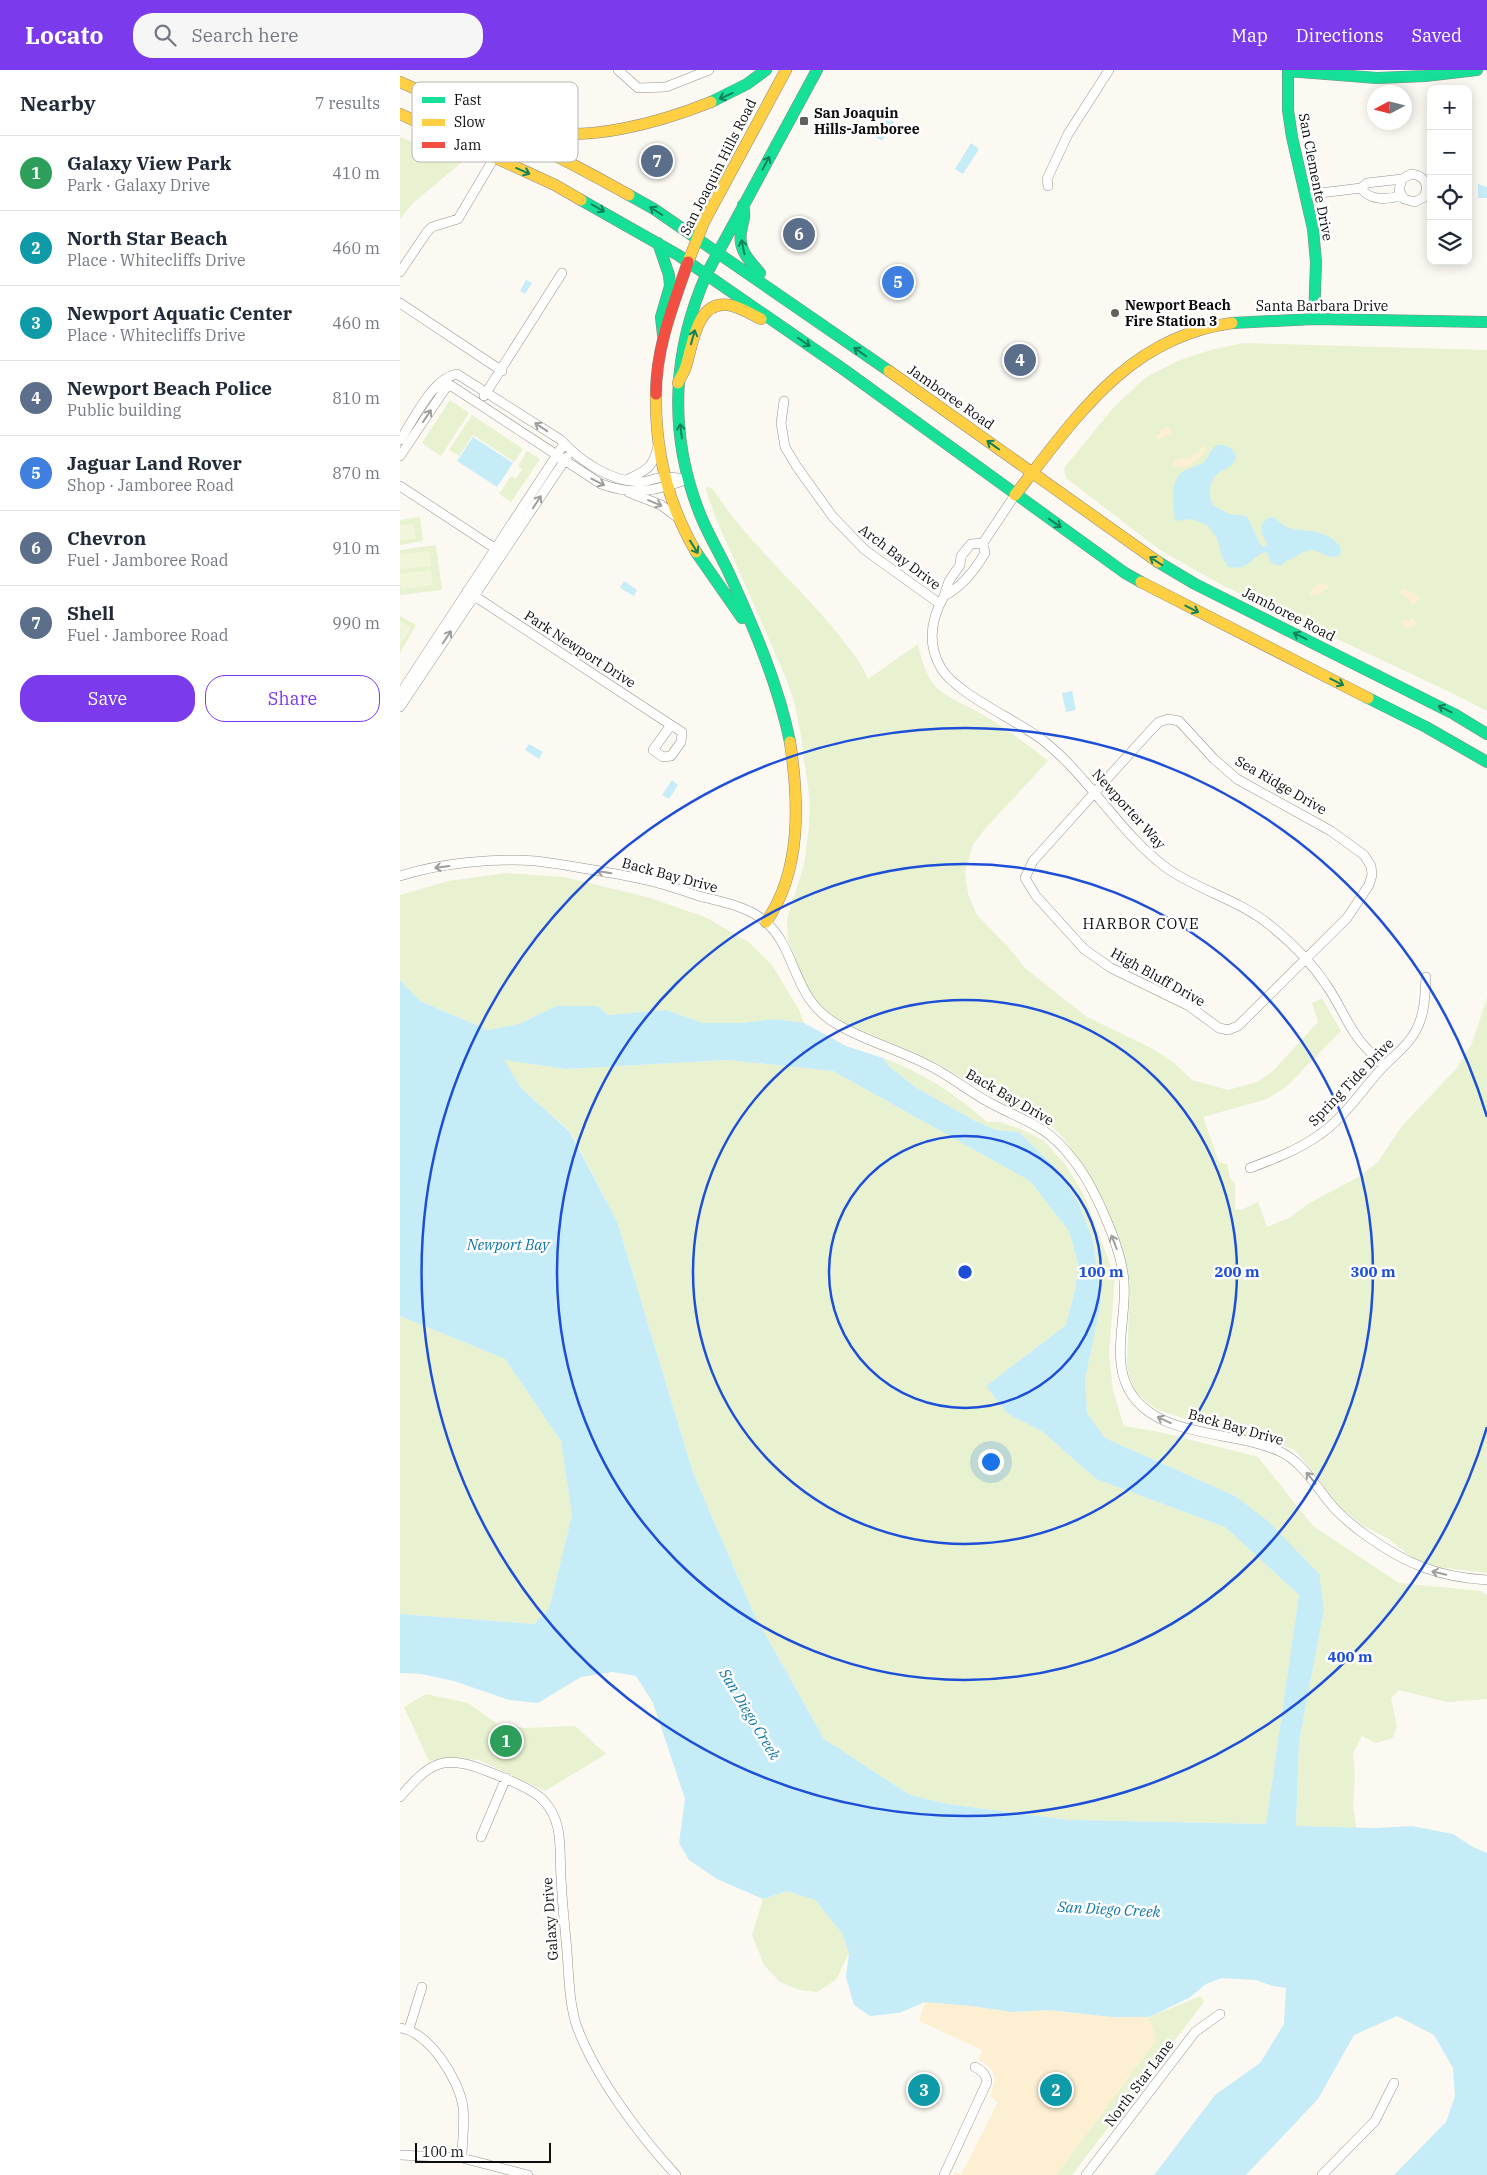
<!DOCTYPE html>
<meta charset="utf-8">
<style>
:root{--surface:#fff;--page:#f6f6f7;--text:#1f2937;--muted:#747a83;--line:#e0e1e3;--accent:#7c3aed}
body{margin:0;font-family:"IBM Plex Serif",serif;background:var(--page);color:var(--text)}
.controls{position:absolute;right:15px;top:15px;display:grid;overflow:hidden;border-radius:10px;box-shadow:0 2px 12px #0003}
.controls button{width:45px;height:45px;display:grid;place-items:center;padding:0;border:0;border-bottom:1px solid var(--line);background:var(--surface);color:var(--text);font:25px sans-serif}
.compass{position:absolute;left:967px;top:15px;width:45px;height:45px;border-radius:50%;background:var(--surface);box-shadow:0 2px 12px #0003;rotate:263deg}
.scale{position:absolute;left:15px;bottom:12px;width:136px;box-sizing:border-box;padding-left:5px;border:2px solid #0d0d0d;border-top:0;font-size:14px;line-height:18px;white-space:nowrap;color:#0d0d0d;-webkit-text-stroke:4px #fff;paint-order:stroke}
.you{position:absolute;left:590px;top:1391px;width:18px;height:18px;margin:-12px;border:4px solid #fff;border-radius:50%;background:#1a73e8;box-shadow:0 0 0 8px #1a73e833}
.badge{display:grid;place-items:center;width:32px;height:32px;border-radius:50%;background:var(--accent);color:#fff;font-size:16px;font-weight:700}
.pin{position:absolute;translate:-50% -50%;border:2px solid #fff;box-shadow:0 1px 5px #0006}
.list{margin:0;padding:0;list-style:none}
h2{display:flex;justify-content:space-between;align-items:center;height:65px;margin:0;padding:0 20px;font-size:21px}
h2 small{font-size:16px;font-weight:400;color:var(--muted)}
.list li{display:grid;grid-template-columns:32px 1fr auto;gap:15px;align-items:center;box-sizing:border-box;height:75px;padding:0 20px;border-top:1px solid var(--line)}
.list b{display:block;font-size:19px;white-space:nowrap}
.list p{margin:0;font-size:16px;white-space:nowrap;color:var(--muted)}
.list em{font-size:16px;font-style:normal;color:var(--muted)}
.actions{display:flex;gap:10px;padding:15px 20px}
.actions a{flex:1;padding:11px 0;border:1px solid var(--accent);border-radius:20px;text-align:center;font-size:18px;color:var(--accent)}
.actions .main{background:var(--accent);color:#fff}
.icon{flex:none;width:28px;height:28px;fill:none;stroke:currentColor;stroke-width:2;stroke-linecap:round;stroke-linejoin:round}
.map{position:relative;flex:none;width:1087px;height:2105px;overflow:hidden}
header{display:flex;align-items:center;gap:30px;box-sizing:border-box;height:70px;padding:0 25px;background:var(--accent);color:#fff}
header strong{font-size:24px}
nav{display:flex;gap:28px;margin-inline-start:auto;font-size:18px}
.search{width:350px;height:45px;background:var(--page);display:flex;align-items:center;gap:12px;box-sizing:border-box;padding:0 18px;border-radius:20px;color:var(--muted);font-size:19px}
main{display:flex}
aside{flex:1;background:var(--surface)}
.map>svg:first-child{display:block}
.green{fill:#e8f2d0}
.sand{fill:#fdefd1}
.pitch{fill:#f1f6da}
.water{fill:#c6ecf8;fill-rule:evenodd}
.lines{fill:none;stroke-linecap:round;stroke-linejoin:round}
.street-casing{stroke:#949390;stroke-width:10}
.fast-casing{stroke:#8b8a87;stroke-width:12}
.slow-casing{stroke:#8b8a87;stroke-width:12}
.jam-casing{stroke:#8b8a87;stroke-width:12}
.street{stroke:#fefefd;stroke-width:9}
.fast{stroke:#16e098;stroke-width:11}
.slow{stroke:#ffcf43;stroke-width:11}
.jam{stroke:#f24e42;stroke-width:11}
.oneway{stroke:#128159}
.oneway2{stroke:#9e9e9d}
.ring{fill:none;stroke:#1d4ed8;stroke-width:2.5}
.poi-dot{fill:#60605d;stroke:#fff;stroke-width:2}
.labels{text-anchor:middle;dominant-baseline:central;stroke-width:5;stroke-linejoin:round;paint-order:stroke}
.poi-label{font-size:14px;font-weight:bold;fill:#0d0d0d;stroke:#fff;text-anchor:start}
.street-label{font-size:14px;fill:#0d0d0d;stroke:#fff}
.neighbourhood-label{font-size:15px;letter-spacing:1px;fill:#0d0d0d;stroke:#fff}
.water-label{font-size:15px;font-style:italic;fill:#0e76a8;stroke:#fff}
.key{fill:#fff;stroke:#b6b6b6;stroke-width:1}
.key-label{font-size:14px;fill:#0d0d0d}
.centre{fill:#1d4ed8;stroke:#fff;stroke-width:2.5}
.ring-label{font-size:15px;text-anchor:middle;font-weight:bold;fill:#1d4ed8;stroke:#fff;stroke-width:5;stroke-linejoin:round;paint-order:stroke}
</style>
<header>
<strong>Locato</strong>
<div class="search"><svg class="icon" aria-label="search" viewBox="0 0 24 24"><circle cx="10" cy="10" r="6"/><path d="M15 15l6 6"/></svg>Search here</div>
<nav><a>Map</a><a>Directions</a><a>Saved</a></nav>
</header>
<main>
<aside>
<h2>Nearby<small>7 results</small></h2>
<ul class="list">
<li><span class="badge" style="background:#2e9e5b">1</span><div><b>Galaxy View Park</b><p>Park · Galaxy Drive</p></div><em>410 m</em></li>
<li><span class="badge" style="background:#0f9aa8">2</span><div><b>North Star Beach</b><p>Place · Whitecliffs Drive</p></div><em>460 m</em></li>
<li><span class="badge" style="background:#0f9aa8">3</span><div><b>Newport Aquatic Center</b><p>Place · Whitecliffs Drive</p></div><em>460 m</em></li>
<li><span class="badge" style="background:#5c6f8a">4</span><div><b>Newport Beach Police</b><p>Public building</p></div><em>810 m</em></li>
<li><span class="badge" style="background:#3f7fe0">5</span><div><b>Jaguar Land Rover</b><p>Shop · Jamboree Road</p></div><em>870 m</em></li>
<li><span class="badge" style="background:#5c6f8a">6</span><div><b>Chevron</b><p>Fuel · Jamboree Road</p></div><em>910 m</em></li>
<li><span class="badge" style="background:#5c6f8a">7</span><div><b>Shell</b><p>Fuel · Jamboree Road</p></div><em>990 m</em></li>
</ul>
<div class="actions"><a class="main">Save</a><a>Share</a></div>
</aside>
<div class="map">
<svg width="1087" height="2105" viewBox="0 0 1087 2105">
<rect width="100%" height="100%" fill="#fbf9f2"/>
<path class="green" d="M0,67L62,92L13,133L0,149Z
M844,273L1087,280V641L1054,624L822,515L760,480L666,408L664,398L714,337L745,308L777,291L814,279Z
M50,330L69,343L41,386L22,373Z
M72,345L123,379L114,392L73,365L59,386L49,380Z
M127,381L140,389L111,432L99,424L111,406L116,409L122,399L118,396Z
M308,416L313,419C348,474 398,514 438,564C449,579 461,591 468,609L518,574C529,626 544,622 585,646C607,659 628,675 648,691L584,760L573,775L565,802L568,824L577,845L609,878L626,899L687,947L753,979L773,992L792,1010L828,1020L857,1012L873,1001L918,952L912,933L922,928L941,961L886,1017L867,1029L803,1047L819,1092L827,1094L830,1108L835,1114V1139L841,1140L858,1132L867,1157L889,1148L908,1134L958,1107L978,1092L1002,1056L1057,998L1072,973L1087,928V1503L1037,1497L1015,1490L989,1469L962,1455L933,1431L919,1409L894,1379L826,1362L758,1340L745,1331L735,1320L729,1306L727,1293L730,1213L722,1180L692,1111L664,1068L649,1054L594,1027L535,992L438,950L413,929L402,908L388,869L387,849L404,795L409,757L410,731L400,660L394,631L385,606L314,444L306,419Z
M20,447L23,471L0,475V450Z
M36,475L42,520L0,525V480Z
M0,546L16,555L0,583Z
M106,803L164,807L247,827L305,847L350,873L372,895L399,940L404,953L374,949L343,953H303L266,940L208,945L198,936H156L119,954L88,960L20,931L0,910V825L49,811Z
M483,988C522,1002 556,1024 587,1052H601L623,1060L643,1070L665,1094L684,1125L715,1207L709,1283L713,1321L724,1356L764,1363L858,1387L913,1456L999,1513L1081,1521L1087,1525V1629L1047,1632L999,1620L991,1628L997,1656L993,1668L976,1673L962,1666L953,1683L955,1707L953,1735L956,1758L896,1756L899,1672L924,1540L835,1426L705,1368L687,1343L685,1310L701,1232L693,1170L678,1132L657,1099L619,1062L596,1060L573,1050L517,1018L491,998Z
M103,989L166,999L328,990L433,1001L630,1111L669,1161L678,1193L676,1215L666,1255L586,1316L608,1344L643,1362L696,1409L825,1457L899,1525L866,1754L669,1750L547,1734L510,1725L424,1669L354,1544L293,1403L217,1151L171,1062L121,1018Z
M0,1246L105,1289L161,1371L172,1445L149,1540L134,1554L0,1544Z
M26,1624L68,1633L96,1653L122,1658L175,1656L206,1684L145,1721L79,1690L55,1688L29,1691L4,1637Z
M387,1821L415,1830L442,1863L449,1883L436,1910L417,1922L400,1920L380,1912L364,1895L352,1865L363,1829Z
M801,1926L804,1932L672,2105H656L756,1970L749,1947Z"/>
<path class="sand" d="M767,357L771,360L770,364L758,370L756,366L760,364V360Z
M803,376H805L806,379C800,391 786,401 773,396L774,390H778L783,387L790,389L793,384L798,383Z
M920,513L928,515V519H925L918,525H910V521Z
M1005,519L1018,525L1019,529L1016,533L1011,534L1008,528L1000,523L1002,520Z
M1010,547L1017,552L1015,556L1006,559L1001,551L1004,549L1009,551Z
M525,1932L572,1936L612,1942L648,1940L712,1947H749L756,1970L656,2105H554L555,2102L561,2105L598,2032L590,2026C598,2007 596,2000 578,1989L582,1980L519,1951Z"/>
<path class="pitch" d="M14,454L16,469L0,470V455Z
M29,481L31,496L0,499V484Z
M31,500L33,515L1,519L0,504Z
M0,551L11,558L0,575Z"/>
<path class="water" d="M488,47L494,52L482,71L476,67Z
M571,73L579,79L563,104L555,99Z
M1078,114L1087,117V128H1078Z
M126,210L132,213L125,224L120,221Z
M73,367L113,393L97,417L57,391Z
M817,375C827,374 835,379 836,389C832,399 824,398 817,404C809,411 808,427 813,435L829,444L847,446L859,472L863,477L867,474L862,464L861,456L866,449L873,447C879,450 883,457 889,458C907,462 923,459 937,473C941,477 942,481 939,486C921,491 919,472 898,485C891,489 886,490 881,496L871,493L868,484L866,482C850,486 852,501 828,497L822,487L817,468L807,455L792,449L775,451C774,438 769,413 781,403C787,398 796,397 803,393C809,388 810,379 817,375Z
M224,511L237,520L234,526L220,518Z
M672,621L676,640L666,642L662,623Z
M129,674L143,682L139,689L125,680Z
M272,710L278,715L269,729L262,725Z
M0,910L20,931L88,960L119,954L156,936H198L208,945L266,940L303,953H343L374,949L404,953L446,976L483,988L491,998L517,1018L573,1050L596,1060L619,1062L657,1099L678,1132L693,1170L701,1232L685,1310L687,1343L705,1368L835,1426L869,1452L919,1504L924,1540L899,1672L896,1756L976,1758L1012,1756L1053,1764L1073,1777L1087,1783V2105H994L1046,2052L1055,2026L1053,1998L1034,1965L997,1946L954,1965L918,2029L846,2105H754L815,2025L860,1993L884,1954L886,1918L873,1916L856,1910L822,1908L806,1914L789,1928L749,1947H712L648,1940L612,1942L572,1936L525,1932L499,1943L470,1946L454,1935L446,1907L449,1883L442,1863L415,1830L387,1821L363,1829L317,1809L289,1790L279,1773L285,1729L253,1633L236,1606L213,1602L181,1607L138,1633L109,1630L54,1611L21,1604L0,1603V1544L134,1554L149,1539L172,1445L161,1371L105,1289L0,1246ZM104,990L166,999L328,990L433,1001L630,1111L669,1161L678,1193L676,1215L666,1255L586,1316L608,1344L643,1362L696,1409L825,1457L899,1525L866,1754L669,1750L547,1734L510,1725L424,1669L354,1544L293,1403L217,1151L170,1062L121,1018Z"/>
<g class="lines">
<defs>
<path id="street" d="M218,0L238,18L266,17L309,0
M648,116L647,109L668,64L709,0
M961,118C969,131 989,130 1001,125
M904,125L961,118L967,113L1002,109L1011,104C1024,105 1030,115 1024,127L1015,132L1004,129L999,120L1002,109
M0,202L27,162L32,157L58,149L94,88
M0,233L102,301
M84,326L162,203
M384,331L381,353L385,377L397,397L433,447L465,480L540,534
M0,370C14,350 32,308 57,304L161,370C180,391 210,411 239,412C248,412 257,407 266,407C272,407 279,408 285,409
M0,386L45,319L50,315L201,414C234,426 256,421 288,409
M226,410C245,401 253,399 258,376
M0,416L99,481
M228,422L261,435L278,448
M583,473L585,483C575,500 562,517 544,526L549,511L560,495L561,486L571,474Z
M583,473L615,425
M67,521L82,531L271,655L282,662L281,672L271,686L263,687L253,680L271,655
M544,526C531,549 527,574 541,598C557,625 618,650 645,672C691,709 720,764 768,799C800,821 840,830 871,856C892,873 912,893 927,916C939,933 946,952 958,968C965,978 975,987 984,996
M0,624L164,374
M0,637L167,387
M768,649L779,651L814,689L837,709L931,761L964,785L971,796L972,805L969,815L947,848L838,956L828,960L819,958L789,936L711,898L684,879L636,826L625,808L633,791L751,660L759,652Z
M0,806C40,793 94,788 136,791C155,793 175,797 194,800C215,804 237,807 258,813C272,816 285,822 299,826C321,832 348,836 366,852C399,882 391,930 440,956C467,971 498,980 526,994C550,1005 570,1023 594,1035C627,1052 647,1056 671,1087C693,1113 722,1178 724,1212C727,1247 711,1288 729,1320C756,1369 834,1360 879,1381C902,1392 914,1413 929,1432C940,1446 953,1456 967,1466C1006,1494 1038,1507 1087,1510
M850,1098C874,1089 898,1080 919,1065C944,1048 962,1020 982,998C993,986 1007,977 1015,962C1025,945 1025,926 1026,907
M0,1727C28,1695 41,1683 84,1700C100,1706 134,1719 144,1731C164,1753 159,1779 161,1807C162,1832 165,1857 167,1882C169,1906 169,1931 176,1954C194,2005 239,2065 276,2105
M81,1767L106,1708
M0,1958C29,1962 59,2009 63,2037C65,2053 62,2072 62,2088
M9,1959L22,1917
M0,2085L62,2088L128,2105
M544,2105L587,2012C586,2004 582,2001 575,1997
M686,2105L795,1962L820,1944
M922,2105L975,2051L994,2013"/>
<path id="fast" d="M888,0V40L892,67L913,159L916,192L914,249
M888,1L977,8L1025,6L1077,0
M311,32L347,14L366,0
M229,125L254,139L489,301
M181,130L278,185L443,299L725,503L741,512
M343,135C346,148 343,149 341,162C338,180 349,190 360,203
M258,173L269,205L270,216L261,247L263,265
M307,203C273,279 268,360 298,439C306,461 318,480 328,501C353,556 378,613 390,672
M307,203L417,0
M832,253L914,249L1087,252
M296,482L342,548
M758,492L795,514L1054,644L1087,664
M968,628L1026,657L1087,692"/>
<path id="slow" d="M0,12C78,46 154,83 229,125
M58,27C82,38 106,52 132,59C185,74 261,52 311,32
M0,44L155,115L181,130
M288,192L304,152L386,0
M489,301L758,492
M278,313C280,308 283,304 285,299C293,277 295,230 329,235C340,237 351,244 361,249
M256,324C255,379 268,434 296,482
M615,425C675,349 727,267 832,253
M741,512L968,628
M366,852C402,801 399,731 390,672"/>
<path id="jam" d="M256,324C256,277 273,236 288,192"/>
</defs>
<use href="#street" class="street-casing"/>
<use href="#fast" class="fast-casing"/>
<use href="#slow" class="slow-casing"/>
<use href="#jam" class="jam-casing"/>
<use href="#street" class="street"/>
<use href="#fast" class="fast"/>
<use href="#slow" class="slow"/>
<use href="#jam" class="jam"/>
</g>
<defs><path id="oneway-shaft" d="M-6 0H5M1.5-3L5.5 0L1.5 3" fill="none" stroke-width="1.6" stroke-linecap="round" stroke-linejoin="round" transform="scale(1.25)"/></defs>
<g class="oneway">
<use href="#oneway-shaft" transform="translate(326 26) rotate(156)"/>
<use href="#oneway-shaft" transform="translate(366 93) rotate(-62)"/>
<use href="#oneway-shaft" transform="translate(123 101) rotate(24)"/>
<use href="#oneway-shaft" transform="translate(198 138) rotate(30)"/>
<use href="#oneway-shaft" transform="translate(256 141) rotate(-148)"/>
<use href="#oneway-shaft" transform="translate(343 177) rotate(-102)"/>
<use href="#oneway-shaft" transform="translate(293 267) rotate(-74)"/>
<use href="#oneway-shaft" transform="translate(404 272) rotate(35)"/>
<use href="#oneway-shaft" transform="translate(460 282) rotate(-145)"/>
<use href="#oneway-shaft" transform="translate(281 361) rotate(-97)"/>
<use href="#oneway-shaft" transform="translate(593 375) rotate(-144)"/>
<use href="#oneway-shaft" transform="translate(655 453) rotate(35)"/>
<use href="#oneway-shaft" transform="translate(294 477) rotate(58)"/>
<use href="#oneway-shaft" transform="translate(756 491) rotate(-147)"/>
<use href="#oneway-shaft" transform="translate(792 539) rotate(27)"/>
<use href="#oneway-shaft" transform="translate(900 566) rotate(-153)"/>
<use href="#oneway-shaft" transform="translate(937 612) rotate(27)"/>
<use href="#oneway-shaft" transform="translate(1045 639) rotate(-153)"/>
</g>
<g class="oneway2">
<use href="#oneway-shaft" transform="translate(27 346) rotate(-56)"/>
<use href="#oneway-shaft" transform="translate(141 357) rotate(-147)"/>
<use href="#oneway-shaft" transform="translate(198 412) rotate(27)"/>
<use href="#oneway-shaft" transform="translate(137 432) rotate(-57)"/>
<use href="#oneway-shaft" transform="translate(255 433) rotate(23)"/>
<use href="#oneway-shaft" transform="translate(47 567) rotate(-56)"/>
<use href="#oneway-shaft" transform="translate(42 797) rotate(173)"/>
<use href="#oneway-shaft" transform="translate(204 802) rotate(-170)"/>
<use href="#oneway-shaft" transform="translate(714 1172) rotate(-111)"/>
<use href="#oneway-shaft" transform="translate(764 1350) rotate(-155)"/>
<use href="#oneway-shaft" transform="translate(911 1408) rotate(-129)"/>
<use href="#oneway-shaft" transform="translate(1039 1503) rotate(-167)"/>
</g>
<g class="ring">
<circle cx="565" cy="1202" r="136"/>
<circle cx="565" cy="1202" r="272"/>
<circle cx="565" cy="1202" r="408"/>
<path d="M1087 1357A544 544 0 1 1 1087 1047"/>
</g>
<g class="poi-dot">
<rect x="399" y="46" width="10" height="10" rx="2.5"/>
<circle cx="715" cy="243" r="5"/>
</g>
<g class="labels">
<g class="poi-label">
<text x="414" y="43">San Joaquin<tspan x="414" dy="16">Hills-Jamboree</tspan></text>
<text x="725" y="235">Newport Beach<tspan x="725" dy="16">Fire Station 3</tspan></text>
</g>
<g class="street-label">
<text transform="translate(318 97) rotate(-63)">San Joaquin Hills Road</text>
<text transform="translate(916 107) rotate(79)">San Clemente Drive</text>
<text x="922" y="236">Santa Barbara Drive</text>
<text transform="translate(551 327) rotate(35)">Jamboree Road</text>
<text transform="translate(500 487) rotate(37)">Arch Bay Drive</text>
<text transform="translate(889 544) rotate(27)">Jamboree Road</text>
<text transform="translate(180 579) rotate(33)">Park Newport Drive</text>
<text transform="translate(881 715) rotate(30)">Sea Ridge Drive</text>
<text transform="translate(729 739) rotate(48)">Newporter Way</text>
<text transform="translate(270 805) rotate(15)">Back Bay Drive</text>
<text transform="translate(758 907) rotate(29)">High Bluff Drive</text>
<text transform="translate(951 1012) rotate(-46)">Spring Tide Drive</text>
<text transform="translate(610 1027) rotate(30)">Back Bay Drive</text>
<text transform="translate(836 1357) rotate(16)">Back Bay Drive</text>
<text transform="translate(150 1849) rotate(-94)">Galaxy Drive</text>
<text transform="translate(739 2013) rotate(-53)">North Star Lane</text>
</g>
<g class="neighbourhood-label">
<text x="741" y="853">HARBOR COVE</text>
</g>
<g class="water-label">
<text x="108" y="1174">Newport Bay</text>
<text transform="translate(350 1644) rotate(59)">San Diego Creek</text>
<text transform="translate(709 1839) rotate(3)">San Diego Creek</text>
</g>
</g>
<rect x="12" y="12" width="166" height="80" rx="8" class="key"/>
<rect x="22" y="27" width="23" height="6" fill="#16e098"/>
<rect x="22" y="49" width="23" height="7" fill="#ffcf43"/>
<rect x="22" y="72" width="23" height="6" fill="#f24e42"/>
<g class="key-label">
<text x="54" y="35">Fast</text>
<text x="54" y="57">Slow</text>
<text x="54" y="80">Jam</text>
</g>
<circle cx="565" cy="1202" r="8" class="centre"/>
<g class="ring-label">
<text x="701" y="1207">100 m</text>
<text x="837" y="1207">200 m</text>
<text x="973" y="1207">300 m</text>
<text x="950" y="1592">400 m</text>
</g>
</svg>
<div class="controls">
<button>+</button>
<button>−</button>
<button><svg class="icon" aria-label="locate" viewBox="0 0 24 24"><circle cx="12" cy="12" r="6"/><path d="M12 2v4M12 18v4M2 12h4M18 12h4"/></svg></button>
<button><svg class="icon" aria-label="layers" viewBox="0 0 24 24"><path d="M12 4l9 5-9 5-9-5zM3 14l9 5 9-5"/></svg></button>
</div>
<svg class="compass" viewBox="-18 -18 36 36"><path d="M0-13l5 13h-10z" fill="#e53935"/><path d="M0 13l5-13h-10z" fill="#747a83"/></svg>
<div class="scale">100 m</div>
<div class="you"></div>
<div class="pin badge" style="left:106px;top:1671px;background:#2e9e5b">1</div>
<div class="pin badge" style="left:656px;top:2020px;background:#0f9aa8">2</div>
<div class="pin badge" style="left:524px;top:2020px;background:#0f9aa8">3</div>
<div class="pin badge" style="left:620px;top:290px;background:#5c6f8a">4</div>
<div class="pin badge" style="left:498px;top:212px;background:#3f7fe0">5</div>
<div class="pin badge" style="left:399px;top:164px;background:#5c6f8a">6</div>
<div class="pin badge" style="left:257px;top:91px;background:#5c6f8a">7</div>
</div>
</main>
